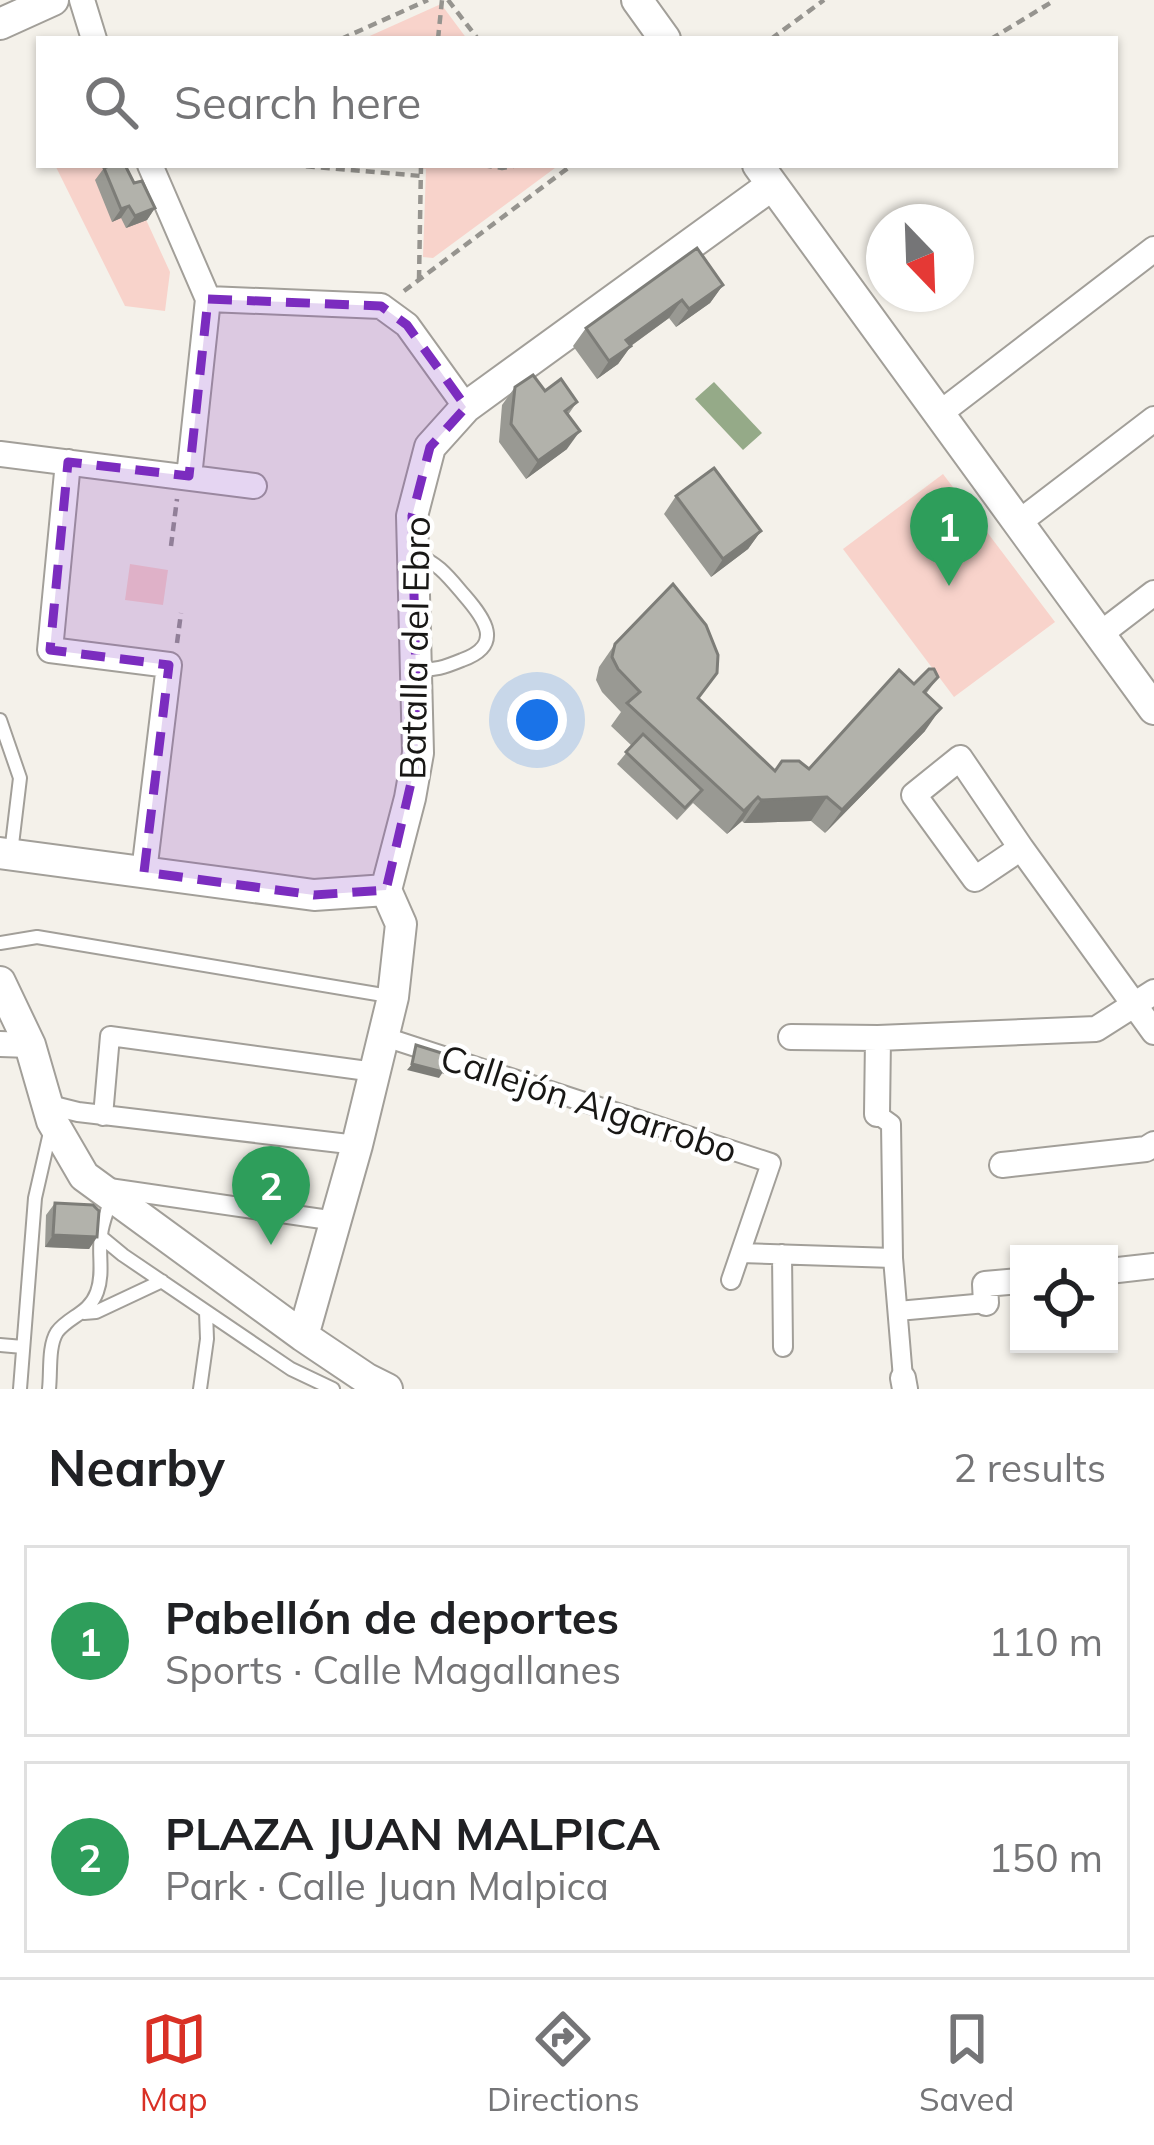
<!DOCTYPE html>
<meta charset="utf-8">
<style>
:root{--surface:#fff;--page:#f2f2f2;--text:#202124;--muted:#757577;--line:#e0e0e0;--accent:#d93025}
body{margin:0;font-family:Mulish,sans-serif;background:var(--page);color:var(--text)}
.controls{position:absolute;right:36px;bottom:36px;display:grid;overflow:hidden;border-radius:0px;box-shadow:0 3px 9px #0004}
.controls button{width:108px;height:108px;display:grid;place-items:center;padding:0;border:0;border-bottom:3px solid var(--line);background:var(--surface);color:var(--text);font:60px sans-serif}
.compass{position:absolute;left:866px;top:204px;width:108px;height:108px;border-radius:50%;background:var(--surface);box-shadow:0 3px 9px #0004;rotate:157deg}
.you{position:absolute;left:537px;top:720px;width:42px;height:42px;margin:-30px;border:9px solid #fff;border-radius:50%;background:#1a73e8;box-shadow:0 0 0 18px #1a73e833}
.badge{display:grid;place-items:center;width:78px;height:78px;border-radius:50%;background:var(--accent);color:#fff;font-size:39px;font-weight:700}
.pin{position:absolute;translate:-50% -99px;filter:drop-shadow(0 3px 6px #0008)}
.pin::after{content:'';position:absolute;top:63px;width:42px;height:36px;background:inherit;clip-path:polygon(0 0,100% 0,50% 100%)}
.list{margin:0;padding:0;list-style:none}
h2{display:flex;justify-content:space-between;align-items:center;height:156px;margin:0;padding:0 48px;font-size:51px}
h2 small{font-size:39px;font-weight:400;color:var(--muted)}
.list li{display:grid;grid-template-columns:78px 1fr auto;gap:36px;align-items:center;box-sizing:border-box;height:192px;margin:0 24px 24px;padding:0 24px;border:3px solid var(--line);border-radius:0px}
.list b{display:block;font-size:45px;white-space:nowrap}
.list p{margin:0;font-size:39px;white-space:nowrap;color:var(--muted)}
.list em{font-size:39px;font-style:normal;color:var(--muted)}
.icon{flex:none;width:66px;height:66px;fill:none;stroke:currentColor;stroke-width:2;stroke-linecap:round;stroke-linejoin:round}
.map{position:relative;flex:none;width:1154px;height:1389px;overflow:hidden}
.search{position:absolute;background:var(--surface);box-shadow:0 3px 9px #0004;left:36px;right:36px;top:36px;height:132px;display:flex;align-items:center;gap:30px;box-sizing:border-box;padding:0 42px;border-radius:0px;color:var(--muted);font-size:45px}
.sheet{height:588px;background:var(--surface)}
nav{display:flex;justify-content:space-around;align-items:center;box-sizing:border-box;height:168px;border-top:3px solid var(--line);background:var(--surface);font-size:33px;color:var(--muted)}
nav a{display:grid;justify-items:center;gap:6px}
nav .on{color:var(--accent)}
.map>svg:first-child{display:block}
.green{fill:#f8d3cb}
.water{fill:#95aa88}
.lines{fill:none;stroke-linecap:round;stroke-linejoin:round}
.service-casing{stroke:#a29f99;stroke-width:16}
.pedestrian-casing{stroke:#a29f99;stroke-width:22}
.minor-casing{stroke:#a29f99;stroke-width:28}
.tertiary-casing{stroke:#a29f99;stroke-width:34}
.path{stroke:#96948f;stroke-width:4.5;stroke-dasharray:9 6;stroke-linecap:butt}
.service{stroke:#fff;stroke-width:12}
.pedestrian{stroke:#fff;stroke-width:18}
.minor{stroke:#fff;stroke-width:24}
.tertiary{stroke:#fff;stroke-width:30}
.wall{fill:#999993}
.shaded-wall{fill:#7d7d78}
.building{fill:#b2b2ab;stroke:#7d7d78;stroke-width:3}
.marked{fill:#7b2cbf;fill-opacity:0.2;stroke:#7b2cbf;stroke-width:9;stroke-dasharray:24 15;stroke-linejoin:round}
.labels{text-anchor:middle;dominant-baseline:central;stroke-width:9;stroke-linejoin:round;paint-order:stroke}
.street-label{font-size:36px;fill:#181715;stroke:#fff}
</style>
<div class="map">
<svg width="1154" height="1389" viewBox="0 0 1154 1389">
<rect width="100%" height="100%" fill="#f4f1ea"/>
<path class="green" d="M441,4L467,39H363Z
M55,165H121L170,272L165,311L125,306Z
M385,165H559L433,258L423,257L426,169Z
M943,474L1055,622L954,697L843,549Z
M130,564L168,570L163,605L125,600Z"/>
<path class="water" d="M714,382L762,433L743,450L695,399Z"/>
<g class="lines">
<defs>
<path id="service" d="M414,553C439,564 447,575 464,595C485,619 504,645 462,660C445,667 434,671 416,669
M0,720L20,778L11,853
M0,943L37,937L389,996
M100,1236L123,1255L291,1369L333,1389
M84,1313L96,1312L162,1281
M0,1345L23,1347
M20,1389L35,1198L51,1128
M49,1389C51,1372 48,1346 57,1332C69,1316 89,1314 97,1292C104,1273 98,1254 101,1235C102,1223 108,1210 111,1198
M200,1389L207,1339L206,1312"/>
<path id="pedestrian" d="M385,1037L771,1163L731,1280
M46,1104L78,1112L357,1145
M877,1114L891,1124L893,1258L903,1378
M103,1116L110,1036L375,1072
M109,1188L336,1221
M741,1253L893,1258
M782,1254L783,1347
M898,1311L986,1303"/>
<path id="minor" d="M82,0L94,39
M150,165L208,299L189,477
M208,299L381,306L407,325L466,407
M939,414L1154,249
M0,454L254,486
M68,462L50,650L169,665L144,872
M1018,523L1154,419
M1099,635L1154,593
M1021,848L975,879L914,795L960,758L1021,848L1154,1032
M791,1037L878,1038L1096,1029L1154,992
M0,1044L30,1045
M877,1114L878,1038
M1002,1165L1146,1149L1154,1144
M1109,1271L1154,1266
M986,1303L985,1284L1019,1281
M903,1378L905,1389"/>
<path id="tertiary" d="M637,0L665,39
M0,24L53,0
M758,165L1154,709
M0,853L314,895L386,890
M0,982L30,1045L52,1121L84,1176L303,1336L367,1379L387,1389
M303,1336L357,1145L393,997L401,924L386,890L410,798L418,753L412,516L430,447L466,407L772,185"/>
</defs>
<use href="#service" class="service-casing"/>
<use href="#pedestrian" class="pedestrian-casing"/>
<use href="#minor" class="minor-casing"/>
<use href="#tertiary" class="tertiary-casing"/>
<path class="path" d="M448,0L478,39
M341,39L428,0
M438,39L442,0
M771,39L824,0
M991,39L1055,0
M291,165L421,176
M483,165L502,168L519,165
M419,279L421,165
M404,291L572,165
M171,546L177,499
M177,643L181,613"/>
<use href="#service" class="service"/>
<use href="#pedestrian" class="pedestrian"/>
<use href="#minor" class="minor"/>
<use href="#tertiary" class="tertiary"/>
</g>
<path class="wall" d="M104,168L134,183L155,208L147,220L126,228L121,218L112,222L95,180Z
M723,285L710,303L676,327L669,318L631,346L618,364L597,379L573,346L586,328Z
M515,387L545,391L577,402L568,415L567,449L526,479L499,442L502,405Z
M676,496L761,531L748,549L711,577L664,514Z
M615,644L699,699L775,771L809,769L914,684L938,677L926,694L925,731L825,833L811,821L744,823L742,821L727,834L693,803L677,820L617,764L632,746L611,726L621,712L602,692L596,680L599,667Z
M55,1203L97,1237L89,1249L45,1247L46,1215Z"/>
<path class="shaded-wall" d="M129,206L121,218L112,222L121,209Z
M155,208L147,220L126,228L135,216Z
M723,285L710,303L676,327L689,309Z
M682,300L669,318L614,358L626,340Z
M631,346L618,364L597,379L609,361Z
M580,431L567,449L526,479L538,461Z
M761,531L748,549L711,577L723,559Z
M941,708L925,731L825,833L842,810Z
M758,797L742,821L727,834L744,811Z
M827,797L811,821L744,823L761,800Z
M412,1064L443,1072L439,1078L407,1070Z
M53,1235L97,1237L89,1249L45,1247Z"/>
<path class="building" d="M111,165H125L134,183L142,181L155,208L135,216L129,206L121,209L104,168Z
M697,248L723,285L689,309L682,300L626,340L631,346L609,361L586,328Z
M533,375L545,391L561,379L577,402L565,411L580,431L538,461L511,424L515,387Z
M714,468L761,531L723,559L676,496Z
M673,584L706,625L718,655L717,673L698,698L775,771L782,761H799L809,769L899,670L914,684L929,669H934L938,677L924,692L941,708L842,810L827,797L761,800L758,797L744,811L627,703L640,692L618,669L612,657L615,644Z
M643,734L702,790L685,808L626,752Z
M416,1045L448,1055L443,1072L412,1064Z
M55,1203L93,1205L99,1211L97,1237L53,1235Z"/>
<path class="marked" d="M208,299L381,306L407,325L466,407L430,447L412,516L418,753L386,890L314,895L144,872L169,665L50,650L68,462L189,476Z"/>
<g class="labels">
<g class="street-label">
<text transform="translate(414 648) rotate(-89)">Batalla del Ebro</text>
<text transform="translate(589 1103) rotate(18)">Callejón Algarrobo</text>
</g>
</g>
</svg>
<div class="controls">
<button><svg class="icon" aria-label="locate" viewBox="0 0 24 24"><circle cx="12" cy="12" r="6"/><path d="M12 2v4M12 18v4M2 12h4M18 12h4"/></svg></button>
</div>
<svg class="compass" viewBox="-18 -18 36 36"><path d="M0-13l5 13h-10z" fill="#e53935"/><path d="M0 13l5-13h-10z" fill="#757577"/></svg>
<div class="you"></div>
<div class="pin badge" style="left:949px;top:586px;background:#2e9e5b">1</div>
<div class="pin badge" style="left:271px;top:1245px;background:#2e9e5b">2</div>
<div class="search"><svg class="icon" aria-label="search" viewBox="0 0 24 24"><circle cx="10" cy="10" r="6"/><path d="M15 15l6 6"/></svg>Search here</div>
</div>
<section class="sheet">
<h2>Nearby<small>2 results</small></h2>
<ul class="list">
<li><span class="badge" style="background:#2e9e5b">1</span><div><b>Pabellón de deportes</b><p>Sports · Calle Magallanes</p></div><em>110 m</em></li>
<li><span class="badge" style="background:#2e9e5b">2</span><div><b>PLAZA JUAN MALPICA</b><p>Park · Calle Juan Malpica</p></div><em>150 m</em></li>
</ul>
</section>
<nav>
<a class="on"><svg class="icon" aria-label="map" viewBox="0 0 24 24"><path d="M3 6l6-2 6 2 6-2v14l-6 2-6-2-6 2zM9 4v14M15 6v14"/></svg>Map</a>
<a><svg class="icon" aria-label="directions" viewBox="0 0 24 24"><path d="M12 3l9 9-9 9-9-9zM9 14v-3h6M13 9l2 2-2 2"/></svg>Directions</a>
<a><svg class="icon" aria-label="saved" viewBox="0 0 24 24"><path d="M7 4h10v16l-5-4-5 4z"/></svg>Saved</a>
</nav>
